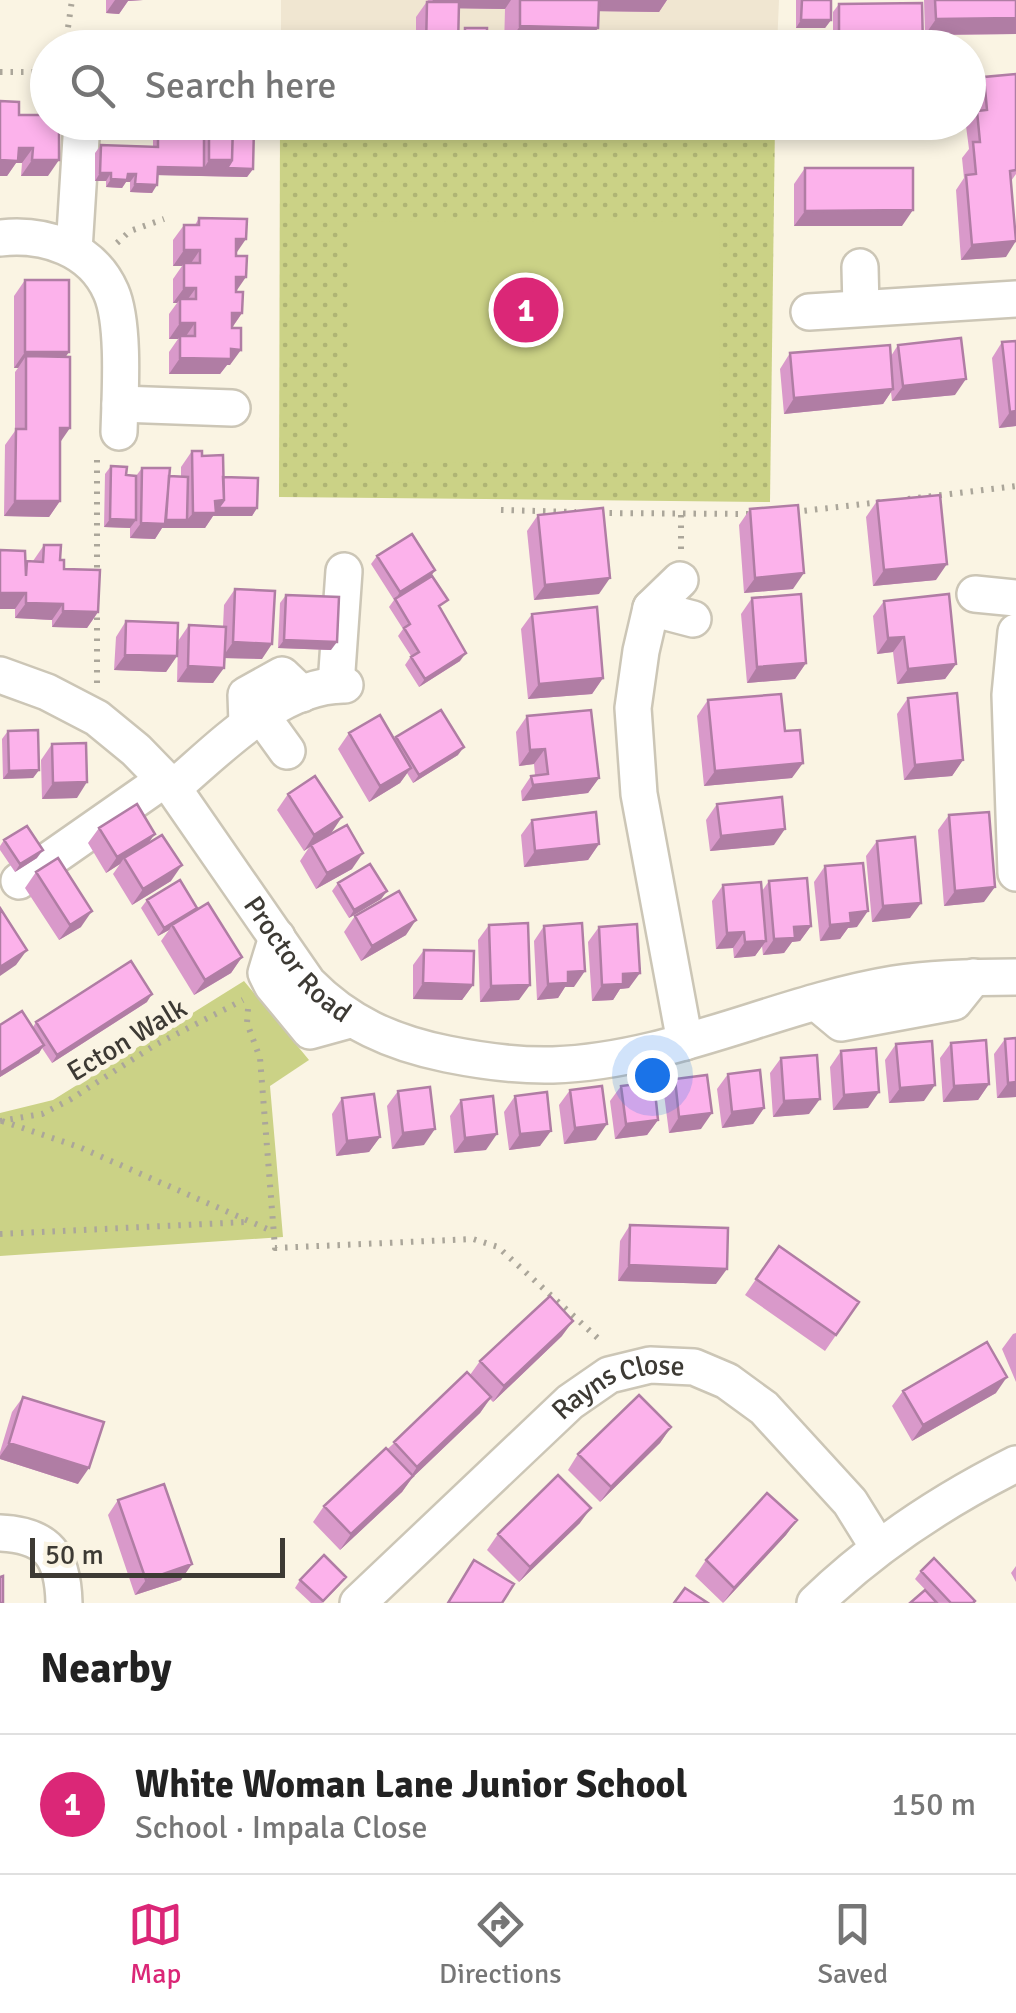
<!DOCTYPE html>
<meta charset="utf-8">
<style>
:root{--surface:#fff;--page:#f2f2f2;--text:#222;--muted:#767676;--line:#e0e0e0;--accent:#db2777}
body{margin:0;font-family:Signika,sans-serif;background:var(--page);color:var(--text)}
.scale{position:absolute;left:30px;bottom:25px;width:255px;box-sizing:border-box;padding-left:10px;border:5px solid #3d3a34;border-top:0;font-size:28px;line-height:35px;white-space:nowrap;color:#3d3a34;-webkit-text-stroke:8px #faf4e3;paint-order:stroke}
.you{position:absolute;left:652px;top:1075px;width:35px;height:35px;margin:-25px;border:8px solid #fff;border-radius:50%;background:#1a73e8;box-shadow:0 0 0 15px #1a73e833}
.badge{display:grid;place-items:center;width:65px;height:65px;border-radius:50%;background:var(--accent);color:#fff;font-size:32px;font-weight:700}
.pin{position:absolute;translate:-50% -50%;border:5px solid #fff;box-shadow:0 2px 10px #0006}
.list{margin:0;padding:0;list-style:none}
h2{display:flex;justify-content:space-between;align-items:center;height:130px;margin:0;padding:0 40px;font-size:42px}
h2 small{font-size:32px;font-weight:400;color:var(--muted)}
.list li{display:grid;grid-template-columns:65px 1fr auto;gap:30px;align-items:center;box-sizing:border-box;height:140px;padding:0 40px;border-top:2px solid var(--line)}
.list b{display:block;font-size:38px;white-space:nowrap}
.list p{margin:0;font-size:32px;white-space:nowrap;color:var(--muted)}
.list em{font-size:32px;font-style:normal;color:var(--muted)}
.icon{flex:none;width:55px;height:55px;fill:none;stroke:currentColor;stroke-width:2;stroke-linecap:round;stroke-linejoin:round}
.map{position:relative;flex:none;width:1016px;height:1603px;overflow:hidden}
.search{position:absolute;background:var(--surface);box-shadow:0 5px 15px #0003;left:30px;right:30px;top:30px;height:110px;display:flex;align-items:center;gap:25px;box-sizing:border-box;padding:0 35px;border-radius:55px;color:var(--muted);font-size:38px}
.sheet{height:270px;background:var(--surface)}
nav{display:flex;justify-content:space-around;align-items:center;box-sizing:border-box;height:140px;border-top:2px solid var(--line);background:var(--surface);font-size:28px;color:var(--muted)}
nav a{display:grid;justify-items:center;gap:5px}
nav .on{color:var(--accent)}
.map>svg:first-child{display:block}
.education{fill:#f0e6d1}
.grass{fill:url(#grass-dots)}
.park{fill:#cbd286}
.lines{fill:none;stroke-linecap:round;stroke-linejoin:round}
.minor-casing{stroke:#ccc6b6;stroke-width:40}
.path{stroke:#aba69a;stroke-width:6;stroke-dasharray:2.5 8;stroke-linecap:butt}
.minor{stroke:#fff;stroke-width:35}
.wall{fill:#d999ca}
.shaded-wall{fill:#b07da4}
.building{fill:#fcb2eb;stroke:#b07da4;stroke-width:2.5}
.labels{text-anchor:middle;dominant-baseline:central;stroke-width:10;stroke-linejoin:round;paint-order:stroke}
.street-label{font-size:28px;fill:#3d3a34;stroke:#faf4e3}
</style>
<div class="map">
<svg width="1016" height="1603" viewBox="0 0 1016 1603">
<defs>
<pattern id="grass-dots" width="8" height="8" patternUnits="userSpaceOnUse" patternTransform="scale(2.5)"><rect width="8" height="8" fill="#cbd286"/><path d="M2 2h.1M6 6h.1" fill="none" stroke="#afb574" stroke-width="1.8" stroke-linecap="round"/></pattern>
</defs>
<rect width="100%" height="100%" fill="#faf4e3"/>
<path class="education" d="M281,0H779L777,47L281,48Z"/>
<path class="grass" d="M280,123H775L770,502L279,497Z"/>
<path class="park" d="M719,221L720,462L349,463V222Z
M244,981L309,1060L270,1086L283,1237L0,1256V1113L53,1100Z"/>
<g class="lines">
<defs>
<g id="minor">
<path d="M0,238C44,233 92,248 111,292C125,324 120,396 119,432"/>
<path d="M74,250L82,122"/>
<path d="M860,267L861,308"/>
<path d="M809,312L1016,299"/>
<path d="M120,404L232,408"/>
<path d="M680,580L651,608L641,651L633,708L639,794L685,1042"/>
<path d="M975,594L1016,598"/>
<path d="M651,608L693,619"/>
<path d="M1016,632L1010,695L1016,873"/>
<path id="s1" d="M0,675L47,692L97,718L136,750L173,788L308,983C347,1023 392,1043 447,1054C482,1061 518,1066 553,1065C671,1061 779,1003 894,984C934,978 976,977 1016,977"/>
<path d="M336,685L344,571"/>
<path d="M261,715L287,751"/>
<path d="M247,724L246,695L282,675L302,694"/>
<path d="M173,788C219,749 280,684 345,685"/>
<path d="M19,881L165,779"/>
<path d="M277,937L266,973L272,985L310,1031L350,1020"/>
<path d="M817,1003L841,1023L954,1002L974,977"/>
<path d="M0,1533C48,1535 63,1556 64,1603"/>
<path id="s2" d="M358,1603L570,1402L609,1375L650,1365L694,1367L727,1381L764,1408L850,1502L878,1547"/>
<path d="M815,1603C874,1546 942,1501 1016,1464"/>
</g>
</defs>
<use href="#minor" class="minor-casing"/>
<path class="path" d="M65,48L72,0
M0,72H48
M117,243L130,231L164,219
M908,499L1016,486
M501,510L576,512
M794,512L881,502
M599,513L751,514
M681,549V515
M97,578V455
M97,683V610
M248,1009L247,1023L260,1058L275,1248L473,1239L498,1247L602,1342
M0,1121L42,1114L71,1099L155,1045L243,1000
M2,1121L79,1147L274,1232
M0,1234L246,1222"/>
<use href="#minor" class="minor"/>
</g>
<path class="wall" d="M88,0H143L128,1L119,14L106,13V0Z
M428,0H667L659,12L599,11L584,48H504L505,9L459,8L458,48H416V17Z
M796,0H831V20L825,28H796Z
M924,0H1016V34L925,35Z
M839,4L922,48H833V12Z
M465,28L487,48H459L460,36Z
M1016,74V174L1011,181L1006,257L961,260L956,190L964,178L962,158L969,149L966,126L975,114L973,92L984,77Z
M0,101L19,115L48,176H21L22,163H16L7,176H0Z
M199,122H233V126L253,169L247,177L158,175L152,193L130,192V182H126L122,188L106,187V181H95V153L101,145L153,146V133L158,125L199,126Z
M805,168L902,226H794V184Z
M199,218L236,254V292L242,313L232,328L230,365H227L220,374H169V352L178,339H169V314L177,303H173V279L182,266H173V240L184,225H195Z
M25,280L66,357L60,443V501L49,517L4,516L5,445L15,431V372L18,368H14V296Z
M1016,341V426L999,428L992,358L1002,342Z
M898,345L955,395L892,401L891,392L883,404L784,414L780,369L790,353L891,356Z
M192,451L202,456L257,508L252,516H213L205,528H162L155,539L130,538V528L104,527L105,474L111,466L126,475L136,476L142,468L169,476L181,477V467Z
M877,501L936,580L873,586L866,517Z
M750,509L793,589L744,593L739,525Z
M538,515L599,594L534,600L527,531Z
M44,545L60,560L64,569L98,612L87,628L52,627V620L15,618V609H0V550L26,563L33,561Z
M377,556L430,577L460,661L419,687L405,665L411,656L398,636L403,629L389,607L394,600L371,564Z
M235,589L262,659L225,658L213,683L177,682L178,641L189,625L223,627L224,605Z
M286,595L331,650L278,648L280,603Z
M752,598L806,663L795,679L747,683L741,614Z
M884,601L956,664L945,679L897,684L893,652L877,654L873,616Z
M532,614L603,678L592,694L528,699L521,629Z
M126,621L177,656L166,672L114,670L116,637Z
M908,698L963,760L952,776L904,780L897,714Z
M708,700L785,731L792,778L704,786L697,716Z
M527,716L599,778L588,793L522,801L521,791L531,776L535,775L534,764L519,766L516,732Z
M8,731L39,770L33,778L3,779L2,739Z
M349,733L394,739L396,737L458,755L413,783L407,773L400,783L369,802L338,749Z
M52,744L77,798L42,799L41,760Z
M288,794L332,832L318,841L352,869L316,889L300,861L310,846L304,851L277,810Z
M717,804L774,845L710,851L706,820Z
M949,815L984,902L944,906L938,830Z
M532,820L599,844L588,860L524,867L521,835Z
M99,828L148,843L171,881L132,905L113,874L120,864L106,873L88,843Z
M4,840L37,858L15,872L0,850V846Z
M877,841L910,918L872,922L866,856Z
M825,866L857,927L848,928L840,939L820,941L814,882Z
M36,872L81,927L59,940L25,888Z
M769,881L811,926L800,941L792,942L784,953L763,955L762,946L755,956L734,958L733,948L716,949L712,901L723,885L762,891Z
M338,883L387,891L381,899L349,918L332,891Z
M147,900L197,908L195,911L242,957L231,973L194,995L161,941L169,930L158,936L141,908Z
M355,916L406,935L361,961L344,932Z
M489,925L519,1000L480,1002L478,940Z
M544,926L574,987H565L558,998L537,1000L534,941Z
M599,927L629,988L620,989L613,1000L592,1001L588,942Z
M424,950L473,985L462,1000L413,999V965Z
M147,1002L52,1063L42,1048L39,1053L0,1077V1025L33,1027L36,1022Z
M1016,1038V1097L997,1098L994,1054L1005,1039Z
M951,1043L989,1084L978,1100L943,1102L940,1058Z
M896,1044L924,1101L889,1103L885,1060Z
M841,1051L868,1108L833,1110L830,1067Z
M781,1058L809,1114L773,1117L770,1073Z
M728,1074L764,1108L753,1124L722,1128L717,1089Z
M675,1079L701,1129L669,1133L664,1094Z
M621,1086L658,1120L647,1135L615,1139L610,1101Z
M570,1090L596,1140L564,1144L559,1105Z
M398,1091L424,1145L392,1149L387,1106Z
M515,1096L540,1146L509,1150L504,1112Z
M342,1098L380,1137L369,1152L336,1156L332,1114Z
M461,1100L486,1150L454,1153L450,1116Z
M630,1225L716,1284L618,1281L620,1241Z
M779,1246L859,1302L825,1351L745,1295Z
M1016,1333V1382L1002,1349L1013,1334Z
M562,1336L493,1402L490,1399L480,1413L412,1478L402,1492L340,1550L313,1522L324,1506L470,1375L480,1361Z
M903,1391L996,1393L912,1441L892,1406Z
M23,1397L78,1484L0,1459V1452L12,1412Z
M671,1427L660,1443L600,1502L568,1470L578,1454Z
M118,1500L181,1580L135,1595L108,1515Z
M797,1520L786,1535L723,1603L695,1576L706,1560Z
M580,1523L519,1582L487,1550L498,1534Z
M1016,1566V1582L1011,1573Z
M921,1571L974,1603H938L915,1579Z
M300,1580L340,1585L322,1603H311L295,1588Z"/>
<path class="shaded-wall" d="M115,0H143L128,1L119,14L106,13Z
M433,0H511L505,9L427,8Z
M591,0H667L659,12L583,11Z
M1016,18V34L925,35L936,19Z
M801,20H831L825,28H796Z
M520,26L598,28L584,48H505Z
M19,148H33L22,163H16L7,176H0V160Z
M32,160H59L48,176H21Z
M209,160H232L253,169L247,177L152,175L158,167L204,168Z
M100,173H111L106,181H95Z
M128,174H136L130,182H126L122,188L106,187L111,179Z
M135,184L157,185L152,193L130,192Z
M913,210L902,226H794L805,211Z
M236,239H246L235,255Z
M1016,241L1006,257L961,260L972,245Z
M184,250H200L189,266L184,263L182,266H173Z
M236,277H246L235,293Z
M184,288H196L185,303L180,299L177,303H173Z
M232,313H242L231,329Z
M180,323H195L184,339L180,336L178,339H169Z
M231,349L241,350L230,365H227L220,374H169L180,358Z
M25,352H69L58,368L26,356L18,368H14Z
M966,379L955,395L892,401L903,386Z
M893,389L883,404L784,414L794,398Z
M1016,411V426L999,428L1010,412Z
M60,428H70L59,444Z
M224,500L257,508L252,516H213L205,528H162L155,539L130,538L141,523L163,520H187L193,513L215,501Z
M15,501H60L49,517L4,516Z
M110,519L136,520L130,528L104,527Z
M947,564L936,580L873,586L884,570Z
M435,570L430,578L395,600L400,592Z
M804,573L793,589L744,593L755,578Z
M610,578L599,594L534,600L545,585Z
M0,593H26L15,609H0Z
M26,603L63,604L52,620L15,618Z
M63,611L98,612L87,628L52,627Z
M904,637L893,652L877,654L888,638Z
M284,640L337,642L331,650L278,648Z
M233,642L272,644L262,659L222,658Z
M466,653L460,661L419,687L425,679Z
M125,655L177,656L166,672L114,670Z
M806,663L795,679L747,683L757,667Z
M956,664L945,679L897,684L908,669Z
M188,666L224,668L213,683L177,682Z
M603,678L592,694L528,699L539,684Z
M464,747L458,755L413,783L419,775Z
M545,749L534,764L519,766L530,750Z
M963,760L952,776L904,780L915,765Z
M803,763L792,778L704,786L715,771Z
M411,768L400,783L369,802L380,786Z
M39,770L33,778L3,779L9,771Z
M599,778L588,793L522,801L533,785Z
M87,782L77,798L42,799L53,783Z
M342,817L332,832L304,851L314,835Z
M785,829L774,845L710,851L721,836Z
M155,834L144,849L124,858L120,864L106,873L117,857Z
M599,844L588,860L524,867L535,851Z
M43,850L37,858L15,872L20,864Z
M363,853L352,869L316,889L327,873Z
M182,865L171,881L132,905L143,889Z
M995,887L984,902L944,906L955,891Z
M387,891L381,899L349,918L354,910Z
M921,903L910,918L872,922L883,906Z
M197,908L192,916L172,925L169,930L158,936L164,928Z
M92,911L81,927L59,940L70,925Z
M868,911L857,927L848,928L840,939L820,941L830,925L850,913Z
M416,920L406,935L361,961L372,946Z
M811,926L800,941L792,942L784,953L763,955L774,939L794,927Z
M744,932L733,948L716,949L727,933Z
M766,941L755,956L734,958L745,942Z
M27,950L16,965L0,976V967Z
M242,957L231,973L194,995L205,980Z
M585,971L574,987H565L558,998L537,1000L548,984L568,972Z
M640,973L629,988L620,989L613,1000L592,1001L602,985L623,974Z
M423,983L473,985L462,1000L413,999Z
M530,985L519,1000L480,1002L491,986Z
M152,994L147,1002L52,1063L57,1055Z
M44,1045L39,1053L0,1077V1073Z
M1016,1082V1097L997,1098L1008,1083Z
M989,1084L978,1100L943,1102L954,1086Z
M935,1085L924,1101L889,1103L900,1088Z
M879,1092L868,1108L833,1110L844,1095Z
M820,1099L809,1114L773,1117L784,1101Z
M764,1108L753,1124L722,1128L732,1112Z
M712,1113L701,1129L669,1133L679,1117Z
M658,1120L647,1135L615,1139L626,1124Z
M607,1124L596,1140L564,1144L575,1128Z
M435,1129L424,1145L392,1149L403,1133Z
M551,1131L540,1146L509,1150L520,1134Z
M497,1134L486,1150L454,1153L465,1138Z
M380,1137L369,1152L336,1156L347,1141Z
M629,1265L727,1269L716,1284L618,1281Z
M573,1321L562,1336L493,1402L504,1386Z
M1007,1377L996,1393L912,1441L923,1425Z
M491,1397L480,1413L412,1478L402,1492L340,1550L351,1534L408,1481L417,1467Z
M671,1427L660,1443L600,1502L611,1487Z
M9,1443L89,1468L78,1484L0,1459V1456Z
M591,1508L580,1523L519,1582L530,1567Z
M797,1520L786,1535L723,1603L734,1588Z
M192,1564L181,1580L135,1595L146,1580Z"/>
<path class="building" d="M520,0H599L598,28L520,26Z
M802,0H831V20H801Z
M935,0H1016V18L936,19Z
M427,2H459L458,48H426Z
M922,3L923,46L839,47V4Z
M465,28H487V48H465Z
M1016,74V170L1010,171L1016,241L972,245L966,175L976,174L973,142H980L977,111L987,110L984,77Z
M0,101L19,102V115H48V122H59V160H32L33,148H19L18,161L0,160Z
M209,122H233L232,160H209Z
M158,125L204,126V168L158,167L157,185L135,184L136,174H128L127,180L111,179V173H100L101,145L158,147Z
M233,126L254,127L253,169L227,168L232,160Z
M805,168H913V210L805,211Z
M199,218L247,219L246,239H236V256H247L246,277H236V292H243L242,313H232V328H241V350L231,349V359L180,358V336H195V323H180V299H196V288H184V263H200V250H184V225H199Z
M25,280H69V352H25Z
M961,338L966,379L903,386L898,345Z
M1016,341V411L1010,412L1002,342Z
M890,345L893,389L794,398L790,353Z
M26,356L70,357V428H60V501H15L16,429H26Z
M192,451H202V456L223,455L224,500L215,501L216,513H193Z
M111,466L127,467L126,475L136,476V520L110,519Z
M142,468H170L165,524L141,523Z
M169,476L188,477L187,520H166Z
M223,477L258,478L257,508H218L224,500Z
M940,495L947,564L884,570L877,501Z
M798,505L804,573L755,578L750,509Z
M603,508L610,578L545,585L538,515Z
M412,534L435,570L400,592L377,556Z
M44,545H61L60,560H64V569L100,570L98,612L63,611V604L26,603V593H0V550L25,551L26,576L27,561L43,562Z
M432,576L448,600L439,606L466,653L425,679L411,657L419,652L404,628L410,624L395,599Z
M235,589L275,591L272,644L233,642Z
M801,594L806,663L757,667L752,598Z
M949,594L956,664L908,669L904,637L888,638L884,601Z
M286,595L339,597L337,642L284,640Z
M597,607L603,678L539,684L532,614Z
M126,621L178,623L177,656L125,655Z
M189,625L226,627L224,668L188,666Z
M957,693L963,760L915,765L908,698Z
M781,694L785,731L800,730L803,763L715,771L708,700Z
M441,710L464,747L419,775L396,737Z
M591,710L599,778L533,785L531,776L548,774L545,749L530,750L527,716Z
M380,715L411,768L380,786L349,733Z
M38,730L39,770L9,771L8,731Z
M86,743L87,782L53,783L52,744Z
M315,776L342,817L314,835L288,794Z
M782,797L785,829L721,836L717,804Z
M137,804L155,834L117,857L99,828Z
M596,812L599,844L535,851L532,820Z
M989,812L995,887L955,891L949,815Z
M347,825L363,853L327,873L311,845Z
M27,826L43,850L20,864L4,840Z
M162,835L182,865L143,889L124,858Z
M915,837L921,903L883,906L877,841Z
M58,858L92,911L70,925L36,872Z
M863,863L868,911L850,913L851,923L830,925L825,866Z
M370,864L387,891L354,910L338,883Z
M807,878L811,926L794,927L795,938L774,939L769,881Z
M180,880L197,908L164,928L147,900Z
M761,882L766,941L745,942L744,932L727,933L723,885Z
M399,891L416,920L372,946L355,916Z
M208,903L242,957L205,980L172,925Z
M0,908L27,950L0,967Z
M528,923L530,985L491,986L489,925Z
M582,923L585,971L568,972V983L548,984L544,926Z
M637,924L640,973L623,974V984L602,985L599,927Z
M424,950L474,951L473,985L423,983Z
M131,961L152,994L57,1055L36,1022Z
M22,1011L44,1045L0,1073V1025Z
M1016,1038V1082L1008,1083L1005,1039Z
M986,1040L989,1084L954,1086L951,1043Z
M932,1041L935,1085L900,1088L896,1044Z
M876,1048L879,1092L844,1095L841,1051Z
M817,1055L820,1099L784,1101L781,1058Z
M760,1070L764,1108L732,1112L728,1074Z
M707,1075L712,1113L679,1117L675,1079Z
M654,1082L658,1120L626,1124L621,1086Z
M602,1086L607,1124L575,1128L570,1090Z
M430,1087L435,1129L403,1133L398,1091Z
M547,1092L551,1131L520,1134L515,1096Z
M374,1094L380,1137L347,1141L342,1098Z
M493,1096L497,1134L465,1138L461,1100Z
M630,1225L728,1228L727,1269L629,1265Z
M779,1246L859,1302L836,1335L756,1279Z
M550,1296L573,1321L504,1386L480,1361Z
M987,1342L1007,1377L923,1425L903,1391Z
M467,1372L491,1397L417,1467L394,1442Z
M639,1395L671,1427L611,1487L578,1454Z
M23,1397L104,1422L89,1468L9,1443Z
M386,1448L413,1476L351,1534L324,1506Z
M558,1475L591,1508L530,1567L498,1534Z
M164,1484L192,1564L146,1580L118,1500Z
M767,1493L797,1520L734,1588L706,1560Z
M324,1555L346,1577L323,1601L300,1580Z
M934,1558L975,1601L973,1603H951L921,1571Z
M474,1560L514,1584L502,1603H448Z
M3,1576V1603H0V1577Z
M685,1588L708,1603H674Z
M925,1590L937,1603H910Z"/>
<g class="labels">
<g class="street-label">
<text stroke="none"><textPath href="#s1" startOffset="422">Proctor Road</textPath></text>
<text transform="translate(127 1040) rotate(-31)">Ecton Walk</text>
<text stroke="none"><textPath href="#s2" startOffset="345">Rayns Close</textPath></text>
</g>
</g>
</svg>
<div class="scale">50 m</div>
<div class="you"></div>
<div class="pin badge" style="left:526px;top:310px">1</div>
<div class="search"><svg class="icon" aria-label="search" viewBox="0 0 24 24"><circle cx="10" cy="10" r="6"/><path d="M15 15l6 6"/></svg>Search here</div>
</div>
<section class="sheet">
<h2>Nearby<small></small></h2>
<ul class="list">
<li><span class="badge">1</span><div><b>White Woman Lane Junior School</b><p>School · Impala Close</p></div><em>150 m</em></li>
</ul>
</section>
<nav>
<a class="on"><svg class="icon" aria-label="map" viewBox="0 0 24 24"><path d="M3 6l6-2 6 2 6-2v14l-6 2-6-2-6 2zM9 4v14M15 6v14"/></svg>Map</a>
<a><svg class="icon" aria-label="directions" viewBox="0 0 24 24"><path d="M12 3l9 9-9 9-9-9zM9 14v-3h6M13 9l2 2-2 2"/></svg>Directions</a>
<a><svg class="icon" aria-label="saved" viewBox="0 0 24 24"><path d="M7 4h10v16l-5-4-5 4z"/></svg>Saved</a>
</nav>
